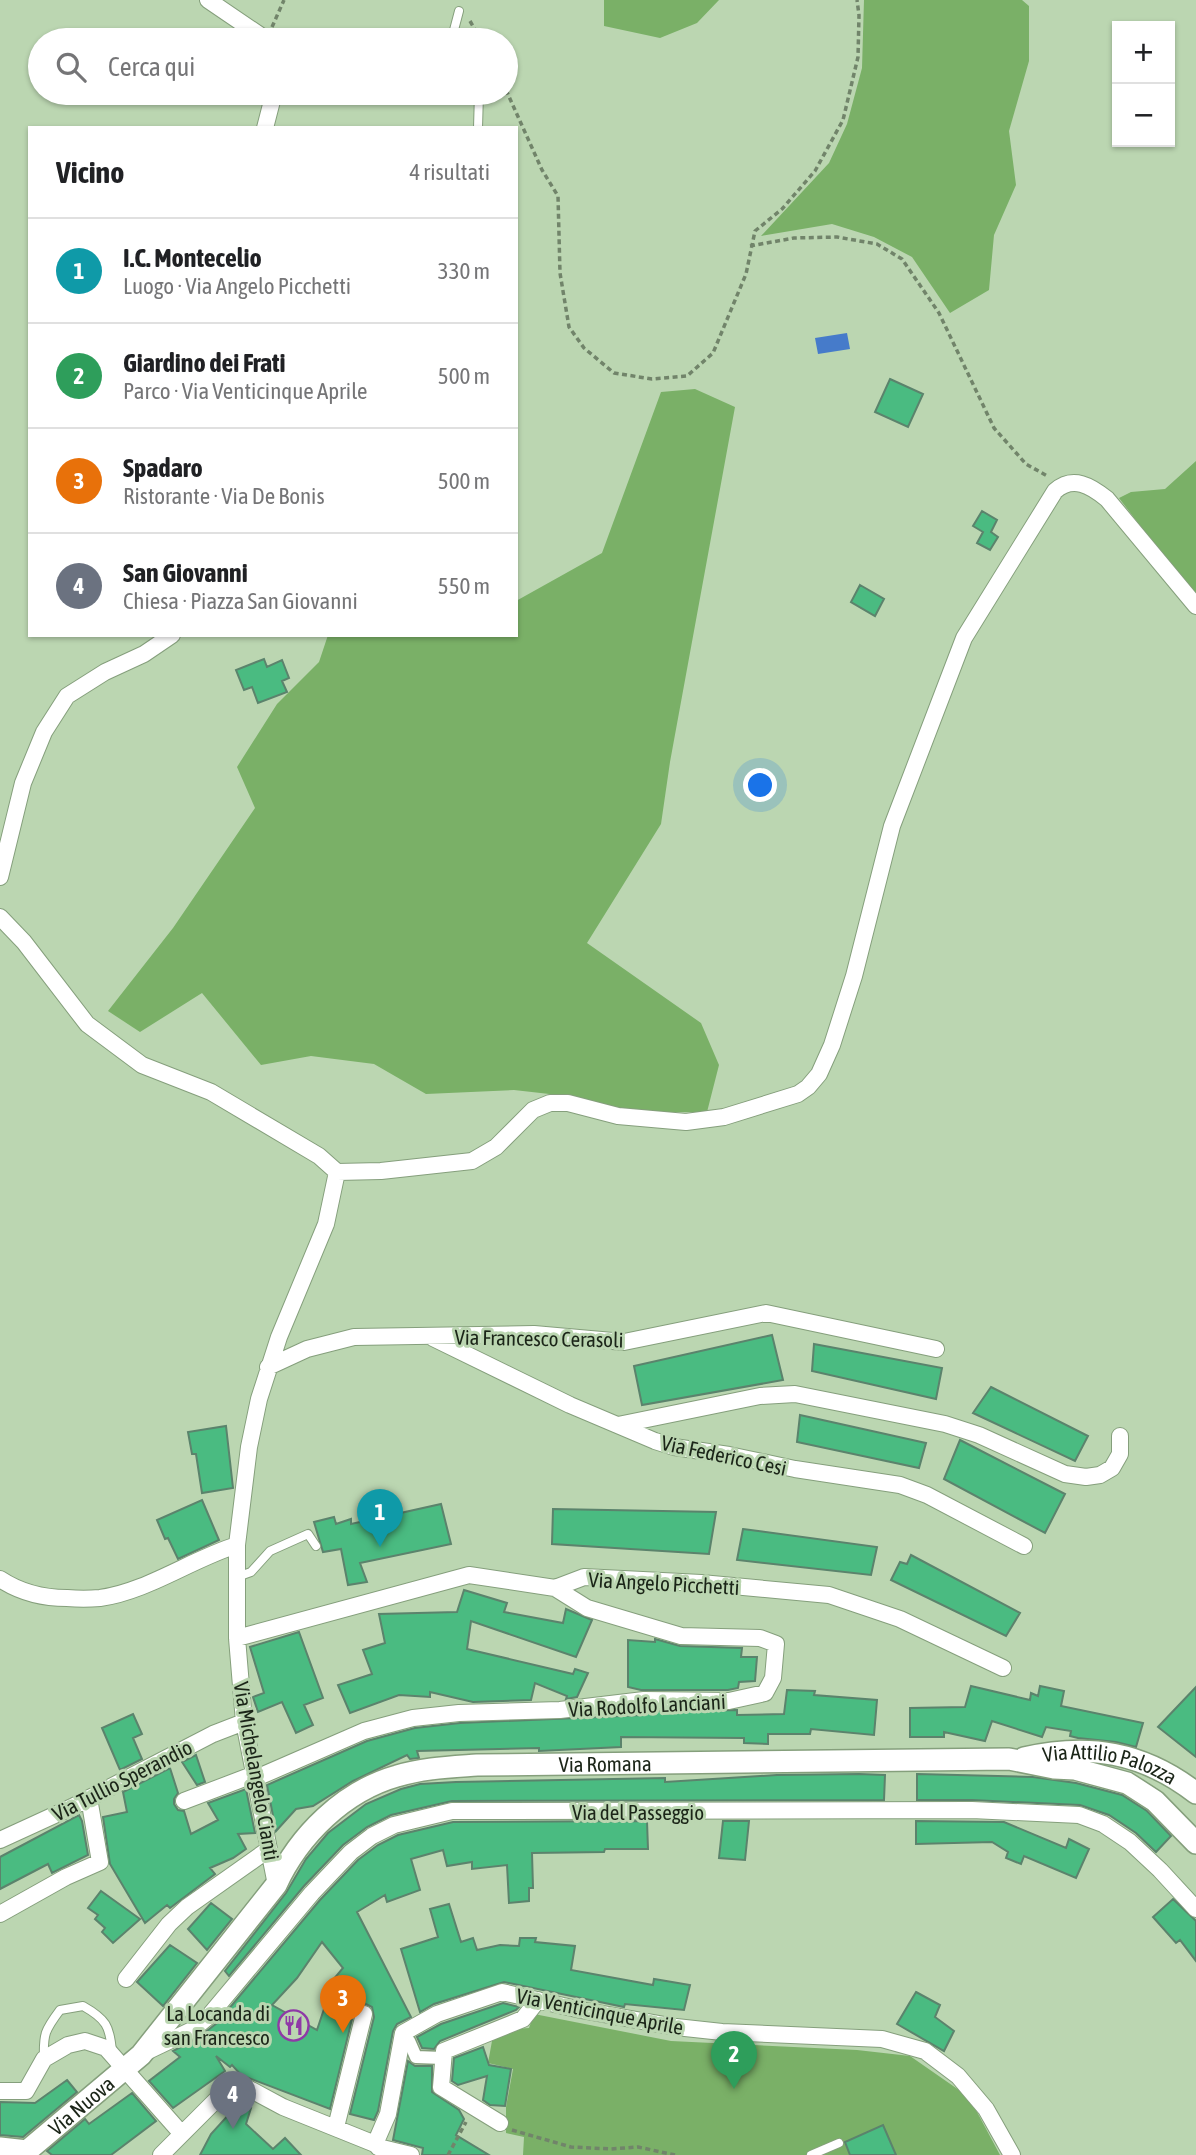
<!DOCTYPE html>
<html lang="it">
<meta charset="utf-8">
<style>
:root{--surface:#fff;--page:#f2f2f2;--text:#202124;--muted:#757577;--line:#e0e0e0;--accent:#1a73e8}
body{margin:0;font-family:"Asap Condensed",sans-serif;background:var(--page);color:var(--text)}
.controls{position:absolute;right:21px;top:21px;display:grid;overflow:hidden;border-radius:0px;box-shadow:0 2px 5px #0004}
.controls button{width:63px;height:63px;display:grid;place-items:center;padding:0;border:0;border-bottom:2px solid var(--line);background:var(--surface);color:var(--text);font:35px sans-serif}
.you{position:absolute;left:761px;top:786px;width:24px;height:24px;margin:-18px;border:5px solid #fff;border-radius:50%;background:#1a73e8;box-shadow:0 0 0 10px #1a73e833}
.badge{display:grid;place-items:center;width:46px;height:46px;border-radius:50%;background:var(--accent);color:#fff;font-size:23px;font-weight:700}
.pin{position:absolute;translate:-50% -58px;filter:drop-shadow(0 2px 4px #0008)}
.pin::after{content:'';position:absolute;top:37px;width:24px;height:21px;background:inherit;clip-path:polygon(0 0,100% 0,50% 100%)}
.list{margin:0;padding:0;list-style:none}
h2{display:flex;justify-content:space-between;align-items:center;height:91px;margin:0;padding:0 28px;font-size:30px}
h2 small{font-size:23px;font-weight:400;color:var(--muted)}
.list li{display:grid;grid-template-columns:46px 1fr auto;gap:21px;align-items:center;box-sizing:border-box;height:105px;padding:0 28px;border-top:2px solid var(--line)}
.list b{display:block;font-size:26px;white-space:nowrap}
.list p{margin:0;font-size:23px;white-space:nowrap;color:var(--muted)}
.list em{font-size:23px;font-style:normal;color:var(--muted)}
.icon{flex:none;width:38px;height:38px;fill:none;stroke:currentColor;stroke-width:2;stroke-linecap:round;stroke-linejoin:round}
.map{position:relative;flex:none;width:1196px;height:2155px;overflow:hidden}
.search{position:absolute;background:var(--surface);box-shadow:0 2px 5px #0004;left:28px;top:28px;width:490px;height:77px;display:flex;align-items:center;gap:18px;box-sizing:border-box;padding:0 24px;border-radius:38px;color:var(--muted);font-size:26px}
.panel{position:absolute;background:var(--surface);box-shadow:0 2px 5px #0004;left:28px;top:126px;width:490px;height:511px;border-radius:0px}
.map>svg:first-child{display:block}
.green{fill:#7ab067}
.water{fill:#467bca}
.building{fill:#4abb81;stroke:#5b836c;stroke-width:2;fill-rule:evenodd}
.lines{fill:none;stroke-linecap:round;stroke-linejoin:round}
.service-casing{stroke:#859f7c;stroke-width:10}
.pedestrian-casing{stroke:#859f7c;stroke-width:15}
.minor-casing{stroke:#859f7c;stroke-width:18}
.tertiary-casing{stroke:#859f7c;stroke-width:24}
.path{stroke:#71846a;stroke-width:3.5;stroke-dasharray:5 3.5;stroke-linecap:butt}
.service{stroke:#fff;stroke-width:8}
.pedestrian{stroke:#fff;stroke-width:12}
.minor{stroke:#fff;stroke-width:16}
.tertiary{stroke:#fff;stroke-width:21}
.labels{text-anchor:middle;dominant-baseline:central;stroke-width:6;stroke-linejoin:round;paint-order:stroke}
.street-label{font-size:21px;fill:#1b2518;stroke:#bbd6b1}
.poi-label{font-size:21px;fill:#1b2518;stroke:#bbd6b1;text-anchor:end}
</style>
<div class="map">
<svg width="1196" height="2155" viewBox="0 0 1196 2155">
<rect width="100%" height="100%" fill="#bbd6b1"/>
<path class="green" d="M604,0H719L697,23L660,38L604,26Z
M864,0H1022L1029,6V61L1009,131L1016,185L994,235L989,290L950,313L912,257L874,237L832,224L761,236L829,163L847,124L862,68Z
M695,389L735,407L670,762L661,824L587,943L701,1023L719,1065L707,1112H636L576,1097L514,1090L426,1094L374,1064L311,1056L261,1065L202,993L140,1032L108,1011L173,928L255,808L237,767L277,704L319,662L328,635H516V601L602,553L661,392Z
M1196,461V594L1186,586L1119,498L1131,492L1165,489Z
M534,2014L671,2041L857,2050L910,2056L969,2097L1000,2155H523L524,2137L506,2133V2107L513,2069L488,2063L492,2041L514,2029L529,2028Z"/>
<path class="water" d="M847,333L850,349L818,354L815,338Z"/>
<path class="building" d="M890,379L923,394L908,427L875,412Z
M982,511L997,520L991,532L998,537L990,550L977,543L983,532L973,526Z
M860,585L884,599L875,616L851,602Z
M264,659L267,667L282,660L289,678L282,681L287,692L258,703L252,687L244,690L236,670Z
M772,1335L783,1380L642,1405L634,1366Z
M814,1344L942,1368L936,1399L812,1371Z
M991,1387L1088,1436L1075,1461L973,1413Z
M800,1415L926,1443L919,1468L797,1442Z
M226,1426L233,1488L202,1493L196,1454H192L188,1432Z
M960,1440L1065,1494L1045,1533L944,1479Z
M202,1500L219,1540L178,1559L168,1538L165,1539L157,1520Z
M441,1504L451,1544L360,1563L367,1582L348,1585L341,1549L323,1552L314,1522L334,1517L336,1524L351,1519V1524Z
M553,1509L716,1512L709,1554L552,1544Z
M743,1529L877,1547L871,1575L737,1560Z
M911,1555L1020,1613L1006,1636L891,1580L900,1562L907,1564Z
M464,1590L507,1603L504,1612L563,1623L566,1609L592,1620L576,1657L471,1621L467,1649L573,1674L575,1669L588,1673L577,1697L566,1699L567,1696L535,1683L531,1700L473,1702L430,1692V1697L399,1695L350,1713L338,1685L372,1674L363,1650L385,1643L379,1614L457,1612Z
M299,1632L323,1698L304,1705L313,1725L296,1733L282,1702L258,1712L253,1697L264,1693L250,1647Z
M655,1639L680,1646L742,1648L741,1657H757L755,1681L739,1682L738,1688L728,1690H641L628,1687V1640L655,1642Z
M971,1686L1030,1700L1031,1693L1038,1696L1040,1686L1064,1691L1061,1706L1143,1723L1136,1747L1116,1742L1078,1738L1070,1736L1071,1731L1046,1727L1042,1737L992,1721L985,1741L944,1732V1737H910V1708L965,1707Z
M1196,1687V1757L1158,1727Z
M787,1690L815,1691L814,1695L877,1700L874,1735L811,1729L810,1734H768V1744L744,1743V1738L621,1737V1747L539,1751V1748L417,1751L419,1758L410,1759L407,1755L353,1781L313,1806L296,1809L276,1831L267,1785L367,1741L415,1728L460,1723L643,1715L645,1711L737,1710V1715L784,1714Z
M133,1714L142,1734L133,1738L142,1759L120,1770L102,1728Z
M196,1755L205,1782L197,1785L182,1762Z
M170,1768L178,1793L174,1799V1804L178,1810L184,1811L191,1834L218,1820L208,1803L246,1789L255,1833L238,1834L246,1849L233,1858L210,1868L215,1874L170,1908L167,1905L145,1923L110,1864L103,1817L127,1812L123,1792Z
M859,1774L885,1775L884,1800L452,1801L391,1815L367,1827L343,1845L304,1886L229,1976L225,1971L286,1893L306,1859L328,1833L366,1804L401,1789L420,1784L456,1782L665,1778V1782L777,1775Z
M917,1774L1033,1777L1076,1783L1122,1795L1147,1811L1171,1836L1156,1852L1136,1833L1109,1815L1080,1805L972,1800H917Z
M79,1815L82,1821L88,1855L52,1873L48,1864L0,1889V1857Z
M647,1821L648,1849H605L604,1852L532,1853L533,1888H529V1901L509,1903L507,1865L472,1869V1862L447,1866L443,1850L411,1859L420,1890L387,1902L385,1895L357,1912L411,2017L397,2024L393,2031L378,2111L374,2120L350,2114L374,2017L372,2007L366,2004L357,2006L354,2011L330,2109L241,2075L232,2065L230,2067L216,2056L225,2071L173,2108L149,2081L180,2057L173,2051L198,2038L217,2023L320,1900L358,1860L378,1845L398,1835L453,1822ZM322,1942L343,1968L323,1992L329,1994L317,2030L272,2005L297,1978Z
M723,1821H749L745,1860L719,1858Z
M916,1821L1004,1822L1066,1848L1069,1839L1089,1849L1076,1878L1024,1856L1021,1864L1006,1858L1008,1852L992,1842L916,1844Z
M101,1891L140,1919L113,1943L102,1932L105,1928L95,1919L98,1915L88,1908Z
M1173,1899L1196,1921V1961L1180,1940L1176,1943L1153,1917Z
M211,1903L232,1919L207,1950L188,1929Z
M449,1904L461,1942L473,1938L477,1950L500,1945L519,1946L520,1938H536L535,1942L575,1946L571,1970L653,1985L654,1979L690,1985L684,2010L625,2004L624,2007L504,1982L434,2004L420,2012L401,1949L438,1937L430,1909Z
M170,1945L197,1963L163,2006L137,1982Z
M916,1992L940,2005L935,2017L954,2031L944,2051L897,2024Z
M503,2003L519,2007L516,2010L440,2041L434,2049L422,2048L417,2037L441,2024Z
M483,2047L489,2065L511,2069L505,2106L490,2105L483,2100L487,2076L458,2085L452,2081L454,2058Z
M408,2061L415,2066H432V2092L459,2110L464,2119L456,2135L489,2155H422L423,2148L393,2140Z
M67,2080L77,2092L23,2137L0,2135V2102L35,2103Z
M132,2093L156,2121L111,2155H52L47,2151L85,2119L89,2124Z
M242,2107L251,2108L246,2124L273,2149L285,2138L301,2155H200L211,2134L231,2112Z
M883,2125L896,2155H850L845,2142Z"/>
<g class="lines">
<defs>
<path id="service" d="M459,11L454,30L465,40
M478,128L479,93
M237,1577L251,1572L270,1551L308,1534L316,1546
M44,2059C43,2034 45,2030 60,2010L83,2006C106,2019 110,2026 112,2052
M811,2155L839,2143"/>
<path id="pedestrian" d="M402,2039L409,2041L416,2057L443,2058"/>
<path id="minor" d="M208,0L267,40
M265,128L274,93
M0,877L23,783L44,732L67,696L105,672L144,654L172,635
M0,917L24,942L87,1024L142,1065L211,1092L319,1156L337,1172L381,1171L472,1161L496,1147L533,1110L550,1103H568L618,1116L686,1122L724,1117L798,1094L808,1087L819,1074L832,1045L854,976L892,826L964,638L1055,491C1073,475 1091,486 1107,499L1196,606
M433,1338L570,1405L655,1441L674,1447L729,1455L795,1469L900,1485L927,1495L1024,1546
M268,1367L307,1349L354,1337L534,1334L624,1342L766,1313L936,1349
M618,1425L760,1396L795,1394L945,1424L979,1435L1065,1474L1086,1477L1100,1475L1112,1468L1120,1454V1436
M0,1579C21,1593 42,1598 67,1598C78,1599 89,1599 100,1598C146,1592 192,1559 237,1545
M237,1638L469,1575L555,1588L584,1577L701,1583L829,1595L900,1619L1003,1668
M256,1778L364,1731L413,1718L459,1713L560,1710L644,1700L729,1701L765,1693L773,1678L776,1644L760,1638L681,1636L587,1608L555,1588
M184,1801L255,1774
M0,1840L72,1807L213,1734L244,1722
M276,1885L244,1722L237,1638V1545L249,1447L259,1399L279,1337L326,1224L337,1172
M0,1914L66,1877L100,1862L89,1798
M126,1979L169,1924L187,1907L269,1849
M146,2052L192,2030L209,2016L312,1893L351,1852L372,1836L394,1825L452,1811L972,1810L1079,1815L1103,1824L1130,1842L1160,1870L1196,1909
M0,2091H26L44,2059L68,2045L85,2041L106,2048L181,2133
M500,2123L441,2087L444,2051L523,2019L538,2000
M336,2127L364,2014
M375,2144L388,2114L403,2033L437,2014L502,1992L581,2010L676,2027L722,2032L882,2039L925,2051L958,2076L986,2109L1012,2155
M378,2147L411,2155
M161,2155L229,2087L242,2085L283,2107L375,2144L388,2155"/>
<g id="tertiary">
<path id="s1" d="M1024,1758C1089,1743 1143,1752 1196,1793"/>
<path id="s2" d="M0,2148L27,2151L141,2055L276,1885C299,1835 344,1791 397,1776C423,1768 450,1767 477,1765L1009,1759L1054,1768L1075,1769L1127,1783L1155,1801L1196,1843"/>
</g>
</defs>
<use href="#service" class="service-casing"/>
<use href="#pedestrian" class="pedestrian-casing"/>
<use href="#minor" class="minor-casing"/>
<use href="#tertiary" class="tertiary-casing"/>
<path class="path" d="M470,21L481,40
M272,27L284,0
M506,90L542,170L558,196L560,273L569,327L584,348L614,373L652,379L687,376L713,353L746,274L755,231L782,209L815,171L843,120L858,57L859,15L857,0
M750,246L794,238L837,237L877,244L902,259L939,313L994,428L1026,464L1049,477
M512,2130L571,2147L611,2149L638,2147L675,2155
M448,2155L466,2122"/>
<use href="#service" class="service"/>
<use href="#pedestrian" class="pedestrian"/>
<use href="#minor" class="minor"/>
<use href="#tertiary" class="tertiary"/>
</g>
<defs>
<symbol id="restaurant-ring" viewBox="-11 -11 22 22"><circle r="9.5" fill="#bbd6b1" stroke="#8f39a7" stroke-width="1.5"/><path d="M-5-6h1v4h1v-4h1v4h1v-4h1v5L-1.5 .5V6h-2V.5L-5-1ZM5-6V6H3V1.5H1.5Q1.5-4 5-6Z" fill="#8f39a7"/></symbol>
</defs>
<g fill-rule="evenodd">
<use href="#restaurant-ring" x="276" y="2008" width="35" height="35"/>
</g>
<g class="labels">
<g class="street-label">
<text transform="translate(539 1338) rotate(1)">Via Francesco Cerasoli</text>
<text transform="translate(724 1455) rotate(12)">Via Federico Cesi</text>
<text transform="translate(664 1583) rotate(3)">Via Angelo Picchetti</text>
<text transform="translate(647 1705) rotate(-3)">Via Rodolfo Lanciani</text>
<text stroke="none"><textPath href="#s2" startOffset="770">Via Romana</textPath></text>
<text stroke="none"><textPath href="#s1" startOffset="88">Via Attilio Palozza</textPath></text>
<text transform="translate(257 1771) rotate(80)">Via Michelangelo Cianti</text>
<text transform="translate(122 1780) rotate(-27)">Via Tullio Sperandio</text>
<text x="638" y="1812">Via del Passeggio</text>
<text transform="translate(600 2011) rotate(11)">Via Venticinque Aprile</text>
<text stroke="none"><textPath href="#s2" startOffset="98">Via Nuova</textPath></text>
</g>
<g class="poi-label">
<text x="270" y="2013">La Locanda di<tspan x="270" dy="24">san Francesco</tspan></text>
</g>
</g>
</svg>
<div class="controls">
<button>+</button>
<button>−</button>
</div>
<div class="you"></div>
<div class="pin badge" style="left:380px;top:1547px;background:#0f9aa8">1</div>
<div class="pin badge" style="left:734px;top:2089px;background:#2e9e5b">2</div>
<div class="pin badge" style="left:343px;top:2033px;background:#e8710a">3</div>
<div class="pin badge" style="left:233px;top:2129px;background:#6b7280">4</div>
<div class="search"><svg class="icon" aria-label="search" viewBox="0 0 24 24"><circle cx="10" cy="10" r="6"/><path d="M15 15l6 6"/></svg>Cerca qui</div>
<section class="panel">
<h2>Vicino<small>4 risultati</small></h2>
<ul class="list">
<li><span class="badge" style="background:#0f9aa8">1</span><div><b>I.C. Montecelio</b><p>Luogo · Via Angelo Picchetti</p></div><em>330 m</em></li>
<li><span class="badge" style="background:#2e9e5b">2</span><div><b>Giardino dei Frati</b><p>Parco · Via Venticinque Aprile</p></div><em>500 m</em></li>
<li><span class="badge" style="background:#e8710a">3</span><div><b>Spadaro</b><p>Ristorante · Via De Bonis</p></div><em>500 m</em></li>
<li><span class="badge" style="background:#6b7280">4</span><div><b>San Giovanni</b><p>Chiesa · Piazza San Giovanni</p></div><em>550 m</em></li>
</ul>
</section>
</div>
